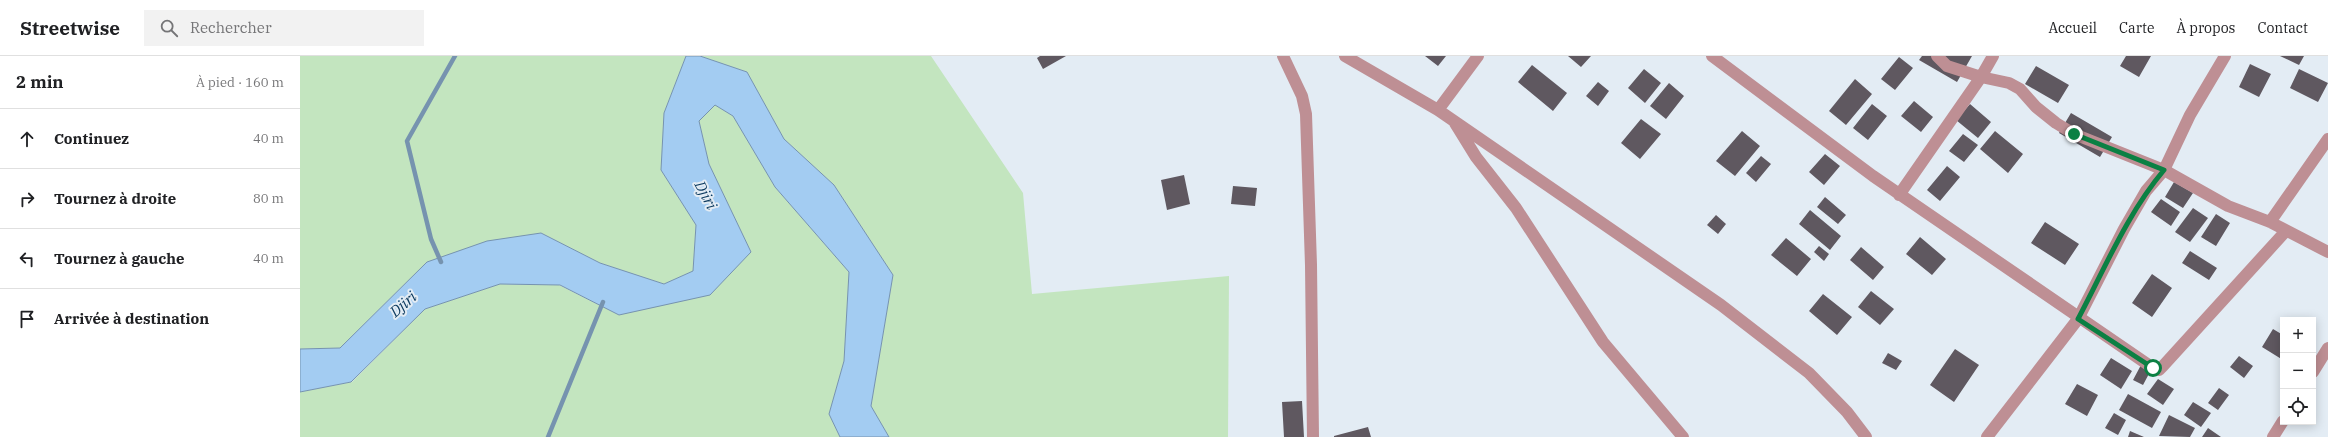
<!DOCTYPE html>
<html lang="fr">
<meta charset="utf-8">
<style>
:root{--surface:#fff;--page:#f2f2f2;--text:#202124;--muted:#757577;--line:#e0e0e0}
body{margin:0;font-family:"IBM Plex Serif",serif;background:var(--page);color:var(--text)}
.controls{position:absolute;right:12px;bottom:12px;display:grid;overflow:hidden;border-radius:0px;box-shadow:0 2px 10px #0003}
.controls button{width:36px;height:36px;display:grid;place-items:center;padding:0;border:0;border-bottom:1px solid var(--line);background:var(--surface);color:var(--text);font:20px sans-serif}
.stop{position:absolute;width:12px;height:12px;margin:-9px;border:3px solid #0b8043;border-radius:50%;background:#fff}
.stop.end{background:#0b8043;border-color:#fff;box-shadow:0 1px 4px #0008}
.list{margin:0;padding:0;list-style:none}
h2{display:flex;justify-content:space-between;align-items:center;height:52px;margin:0;padding:0 16px;font-size:17px}
h2 small{font-size:13px;font-weight:400;color:var(--muted)}
.list li{display:grid;grid-template-columns:26px 1fr auto;gap:12px;align-items:center;box-sizing:border-box;height:60px;padding:0 16px;border-top:1px solid var(--line)}
.list b{display:block;font-size:15px;white-space:nowrap}
.list em{font-size:13px;font-style:normal;color:var(--muted)}
.icon{flex:none;width:22px;height:22px;fill:none;stroke:currentColor;stroke-width:2;stroke-linecap:round;stroke-linejoin:round}
.map{position:relative;flex:none;width:2028px;height:381px;overflow:hidden}
header{display:flex;align-items:center;gap:24px;box-sizing:border-box;height:56px;padding:0 20px;background:var(--surface);border-bottom:1px solid var(--line)}
header strong{font-size:19px}
nav{display:flex;gap:22px;margin-inline-start:auto;font-size:14px}
.search{width:280px;height:36px;background:var(--page);display:flex;align-items:center;gap:10px;box-sizing:border-box;padding:0 14px;border-radius:0px;color:var(--muted);font-size:15px}
main{display:flex}
aside{flex:1;background:var(--surface)}
.map>svg:first-child{display:block}
.green{fill:#c3e5bf}
.water{fill:#a3ccf2;stroke:#7693af}
.lines{fill:none;stroke-linecap:round;stroke-linejoin:round}
.stream{stroke:#7693af;stroke-width:4.5}
.building{fill:#5f5860}
.minor{stroke:#be8f94;stroke-width:12}
.route{stroke:#0b8043;stroke-width:5}
.labels{text-anchor:middle;dominant-baseline:central;stroke-width:4;stroke-linejoin:round;paint-order:stroke}
.water-label{font-size:15px;font-style:italic;fill:#0f3c60;stroke:#e3ecf4}
</style>
<header>
<strong>Streetwise</strong>
<div class="search"><svg class="icon" aria-label="search" viewBox="0 0 24 24"><circle cx="10" cy="10" r="6"/><path d="M15 15l6 6"/></svg>Rechercher</div>
<nav><a>Accueil</a><a>Carte</a><a>À propos</a><a>Contact</a></nav>
</header>
<main>
<aside>
<h2>2 min<small>À pied · 160 m</small></h2>
<ul class="list">
<li><svg class="icon" aria-label="ahead" viewBox="0 0 24 24"><path d="M12 20V5M6 11l6-6 6 6"/></svg><div><b>Continuez</b></div><em>40 m</em></li>
<li><svg class="icon" aria-label="right" viewBox="0 0 24 24"><path d="M7 20v-9h11M14 6l5 5-5 5"/></svg><div><b>Tournez à droite</b></div><em>80 m</em></li>
<li><svg class="icon" aria-label="left" viewBox="0 0 24 24"><path d="M17 20v-9H6M10 6l-5 5 5 5"/></svg><div><b>Tournez à gauche</b></div><em>40 m</em></li>
<li><svg class="icon" aria-label="arrive" viewBox="0 0 24 24"><path d="M6 21V4h12l-3 4 3 4H6"/></svg><div><b>Arrivée à destination</b></div></li>
</ul>
</aside>
<div class="map">
<svg width="2028" height="381" viewBox="0 0 2028 381">
<rect width="100%" height="100%" fill="#e3ecf4"/>
<path class="green" d="M0,0H386L364,57L361,114L396,169L393,215L364,228L300,207L241,177L127,206L40,292L0,293Z
M400,0H631L723,137L732,238L929,220L928,381H589L571,350L593,219L534,129L484,83L447,16Z
M415,49L433,60L475,131L549,216L544,305L529,358L540,381H0V336L52,326L125,253L200,228L259,229L319,259L451,196L409,108L399,65Z"/>
<path class="water" d="M386,0H400L447,16L484,83L534,129L593,219L571,350L589,381H540L529,358L544,305L549,216L475,131L433,60L415,49L399,65L409,108L451,196L410,239L319,259L260,229L200,228L125,253L51,326L0,336V293L40,292L127,206L187,185L241,177L300,207L364,228L393,215L396,169L361,114L364,57Z"/>
<g class="lines">
<path class="stream" d="M141,206L131,183L107,85L155,0
M248,381L303,246"/>
</g>
<path class="building" d="M740,0H766L743,13L737,2Z
M1125,0H1146L1138,10Z
M1268,0H1291L1281,11Z
M1622,0H1672L1657,26L1619,4Z
M1826,0H1851L1839,21L1820,10Z
M1980,0H2004L1999,9Z
M1599,1L1613,12L1595,34L1581,23Z
M1950,8L1971,18L1959,41L1939,31Z
M1232,9L1267,37L1253,55L1218,26Z
M1736,10L1769,29L1758,47L1725,28Z
M1344,13L1361,27L1345,47L1328,32Z
M1999,13L2028,27L2018,46L1990,32Z
M1555,23L1572,38L1546,69L1529,55Z
M1298,26L1309,35L1298,50L1286,40Z
M1369,27L1384,40L1366,63L1350,50Z
M1614,45L1633,61L1621,76L1601,60Z
M1572,48L1587,60L1568,84L1553,72Z
M1670,48L1691,66L1678,82L1656,64Z
M1771,57L1812,81L1800,101L1759,77Z
M1341,63L1361,78L1340,103L1321,87Z
M1442,75L1460,90L1435,120L1416,105Z
M1695,75L1723,98L1708,117L1680,93Z
M1663,78L1678,89L1664,106L1649,95Z
M1525,98L1540,110L1524,129L1509,116Z
M1461,100L1471,108L1456,126L1446,117Z
M1647,110L1660,121L1640,145L1627,134Z
M884,119L890,148L867,154L861,124Z
M1874,126L1893,137L1883,152L1865,141Z
M933,130L957,132L955,150L931,148Z
M1525,141L1546,159L1538,168L1517,151Z
M1861,143L1880,156L1871,170L1851,156Z
M1893,152L1908,162L1890,186L1875,176Z
M1510,154L1541,180L1530,194L1499,168Z
M1916,158L1930,167L1916,190L1901,181Z
M1416,159L1426,168L1418,178L1407,169Z
M1745,166L1779,188L1765,209L1731,187Z
M1620,181L1646,203L1632,219L1606,198Z
M1486,182L1511,203L1497,220L1471,199Z
M1519,190L1529,198L1524,205L1514,196Z
M1561,191L1584,211L1573,224L1550,204Z
M1890,195L1917,212L1909,224L1882,207Z
M1852,218L1872,232L1852,261L1832,247Z
M1571,235L1594,253L1580,269L1558,251Z
M1523,238L1552,261L1537,279L1509,255Z
M1973,273L1983,279V304L1962,291Z
M1655,293L1679,309L1654,346L1630,329Z
M1588,297L1602,305L1596,314L1582,307Z
M1939,300L1953,310L1944,322L1930,311Z
M1811,302L1832,315L1821,333L1800,319Z
M1841,309L1851,314L1843,329L1833,324Z
M1858,323L1874,333L1863,349L1847,338Z
M1777,328L1798,339L1787,360L1765,348Z
M1919,332L1929,339L1918,354L1908,347Z
M1828,338L1861,356L1852,372L1819,354Z
M1002,345L1004,381H984L982,346Z
M1893,346L1911,357L1901,371L1884,359Z
M1814,357L1826,364L1818,379L1805,372Z
M1869,359L1895,372L1890,381L1859,380Z
M1068,371L1071,381H1034V380Z
M1908,372L1921,381H1902Z
M1830,375L1844,381H1828Z"/>
<g class="lines">
<path class="minor" d="M983,0L1002,40L1006,58L1011,209L1013,381
M1045,0L1138,54L1421,249L1509,317L1547,356L1566,381
M1412,0L1573,120L1853,312L1859,314L1863,310L1985,176
M1637,0L1647,10L1681,21L1709,27L1720,33L1736,51L1756,67L1774,78L1864,114L1928,150L1970,166L2028,196
M1138,54L1178,0
M1155,67L1176,101L1216,152L1303,286L1383,381
M1599,139L1681,21L1693,0
M1970,166L2028,83
M2013,316L2028,292
M1687,381L1778,263L1824,173L1846,135L1864,114L1890,59L1925,0
M1973,381L1983,365"/>
</g>
<g class="lines">
<path class="route" d="M1774,78L1864,114C1827,158 1805,212 1778,263L1853,312"/>
</g>
<g class="labels">
<g class="water-label">
<text transform="translate(406 139) rotate(62)">Djiri</text>
<text transform="translate(103 248) rotate(-41)">Djiri</text>
</g>
</g>
</svg>
<div class="controls">
<button>+</button>
<button>−</button>
<button><svg class="icon" aria-label="locate" viewBox="0 0 24 24"><circle cx="12" cy="12" r="6"/><path d="M12 2v4M12 18v4M2 12h4M18 12h4"/></svg></button>
</div>
<div class="stop" style="left:1853px;top:312px"></div>
<div class="stop end" style="left:1774px;top:78px"></div>
</div>
</main>
